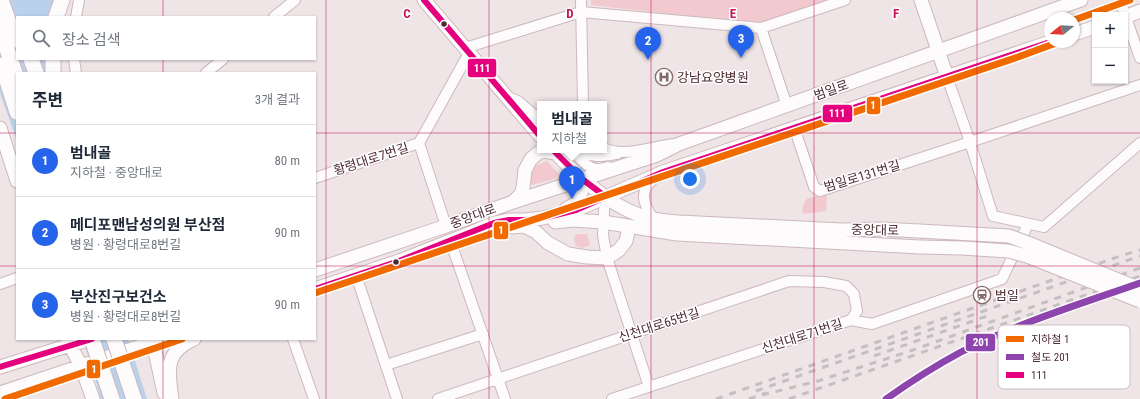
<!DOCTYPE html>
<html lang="ko">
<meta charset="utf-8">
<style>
:root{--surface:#fff;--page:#f6f6f7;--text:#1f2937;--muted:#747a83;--line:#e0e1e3;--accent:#2563eb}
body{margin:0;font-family:"Roboto Condensed","Noto Sans KR",sans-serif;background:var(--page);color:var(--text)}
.controls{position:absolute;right:12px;top:12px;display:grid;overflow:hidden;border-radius:0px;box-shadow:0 1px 3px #0004}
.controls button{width:36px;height:36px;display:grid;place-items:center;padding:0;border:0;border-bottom:1px solid var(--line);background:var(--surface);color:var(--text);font:20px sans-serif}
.compass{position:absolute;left:1044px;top:12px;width:36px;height:36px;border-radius:50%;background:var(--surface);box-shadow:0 1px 3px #0004;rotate:252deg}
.you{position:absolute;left:690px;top:179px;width:14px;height:14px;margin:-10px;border:3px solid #fff;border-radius:50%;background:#1a73e8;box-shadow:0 0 0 6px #1a73e833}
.badge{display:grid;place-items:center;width:26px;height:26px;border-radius:50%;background:var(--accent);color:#fff;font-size:13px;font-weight:700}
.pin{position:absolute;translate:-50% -33px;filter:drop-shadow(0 1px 2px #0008)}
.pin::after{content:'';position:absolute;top:21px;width:14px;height:12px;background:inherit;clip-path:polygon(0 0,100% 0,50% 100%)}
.popup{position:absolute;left:537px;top:101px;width:70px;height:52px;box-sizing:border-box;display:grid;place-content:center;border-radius:0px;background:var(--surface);filter:drop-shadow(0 1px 3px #0005);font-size:13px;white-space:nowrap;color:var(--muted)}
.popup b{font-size:15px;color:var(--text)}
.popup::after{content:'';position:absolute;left:50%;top:100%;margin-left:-8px;border:8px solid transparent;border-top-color:var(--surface)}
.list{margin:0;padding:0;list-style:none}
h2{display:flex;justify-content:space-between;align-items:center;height:52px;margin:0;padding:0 16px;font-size:17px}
h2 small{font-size:13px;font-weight:400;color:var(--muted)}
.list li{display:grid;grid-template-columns:26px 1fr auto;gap:12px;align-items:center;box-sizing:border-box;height:72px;padding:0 16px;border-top:1px solid var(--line)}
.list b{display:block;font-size:15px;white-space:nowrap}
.list p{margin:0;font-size:13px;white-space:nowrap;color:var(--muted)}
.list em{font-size:13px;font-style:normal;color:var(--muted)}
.icon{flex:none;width:22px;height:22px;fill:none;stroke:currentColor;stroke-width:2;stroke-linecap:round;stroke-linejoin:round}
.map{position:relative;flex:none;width:1140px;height:399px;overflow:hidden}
.search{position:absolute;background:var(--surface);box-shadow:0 1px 3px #0004;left:16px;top:16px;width:300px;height:44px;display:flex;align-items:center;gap:10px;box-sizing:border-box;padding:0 14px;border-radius:0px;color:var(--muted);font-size:15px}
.panel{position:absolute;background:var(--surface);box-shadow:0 1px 3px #0004;left:16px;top:72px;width:300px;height:268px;border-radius:0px}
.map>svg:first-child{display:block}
.green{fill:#f1c9cf}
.water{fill:#bad1ec}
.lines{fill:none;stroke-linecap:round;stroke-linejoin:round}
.minor-casing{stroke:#cdb9bd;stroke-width:12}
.major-casing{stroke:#cdb9bd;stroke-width:15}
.highway-casing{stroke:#cdb9bd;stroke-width:17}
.minor{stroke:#fdfbfb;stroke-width:10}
.major{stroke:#fdfbfb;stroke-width:13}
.highway{stroke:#fdfbfb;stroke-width:15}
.rail{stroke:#c4bfc0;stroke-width:3;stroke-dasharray:7 7;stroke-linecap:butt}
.major-bridge-casing{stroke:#cdb9bd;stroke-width:15;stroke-linecap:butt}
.highway-bridge-casing{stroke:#cdb9bd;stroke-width:17;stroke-linecap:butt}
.major-bridge{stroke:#fdfbfb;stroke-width:13}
.highway-bridge{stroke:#fdfbfb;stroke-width:15}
.bus-1-casing{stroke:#fff;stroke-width:9}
.bus-1{stroke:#e5007d;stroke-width:6}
.rail-1-casing{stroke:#fff;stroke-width:10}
.rail-1{stroke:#8e44ad;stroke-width:7}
.metro-1-casing{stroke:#fff;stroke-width:10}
.metro-1{stroke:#f06a00;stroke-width:7}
.grid{fill:none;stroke:#c2185b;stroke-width:1;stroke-opacity:0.55}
.bus-dot{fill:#4e2b32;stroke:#fff;stroke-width:1.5}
.labels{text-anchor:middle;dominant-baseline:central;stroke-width:3;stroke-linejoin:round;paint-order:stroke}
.poi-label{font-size:13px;fill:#4e2b32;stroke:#fff;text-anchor:start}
.street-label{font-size:13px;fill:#4e2b32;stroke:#fff}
.key{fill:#fff;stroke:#cabfc2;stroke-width:1}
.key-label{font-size:11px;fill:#4e2b32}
.grid-label{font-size:13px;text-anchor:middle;font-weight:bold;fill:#c2185b;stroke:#fff;stroke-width:3;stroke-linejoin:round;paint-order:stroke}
.line-badge{stroke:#fff;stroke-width:1.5}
.badge-label{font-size:11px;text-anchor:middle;font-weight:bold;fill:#fff}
</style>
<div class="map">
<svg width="1140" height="399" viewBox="0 0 1140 399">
<rect width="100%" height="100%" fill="#efe4e6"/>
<path class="green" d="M591,0H833L758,24L591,5Z
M547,161L558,173L556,177L554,179L532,185L529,180L533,167Z
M827,192L826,211L804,214C800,210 804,203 807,199Z
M576,234H587L590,245L582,248L576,246L574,238Z"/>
<path class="water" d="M1,0H58L52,17H17V59H46L47,73H17V141L0,93Z
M83,339H128L147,399H101Z"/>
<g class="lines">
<defs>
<path id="minor" d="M581,0L583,104
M1120,0L1140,58
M76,17L79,0
M274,17L295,0
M761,28L787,106
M465,48L581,12L761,28L845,0
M74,59L76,73
M206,73L223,59
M947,77L970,142L993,216L1044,227L1140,143
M510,98L518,101L540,120
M794,127L814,187L820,191L970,142L1140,85
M419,143L446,226
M604,148C624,158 653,146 674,144
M572,150C579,157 587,169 598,169C601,169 605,168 608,167
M575,150C587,157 604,157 617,154
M315,178L419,143L469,53
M606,197L604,210L603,235L607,258L649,387
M653,219C643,203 638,191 655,178
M450,240L505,399
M356,275L397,399
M0,284L17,278
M293,339L314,399
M386,365L483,334
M438,399L789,281L824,282L846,286L854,294L857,311L851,320
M612,399L851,320L872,324L1002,279L1028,224"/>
<path id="major" d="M424,0L540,136
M921,0L947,77
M1125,17L1140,11
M1074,34L1095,27
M0,128L17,181
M553,150C575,174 608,204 639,215C652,220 665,221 679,222L842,230L881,229L919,231
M513,202L521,194L523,188L525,170L531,159L538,153L544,151L555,153
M566,209L578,202L583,186L582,179
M555,222L573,220L603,222L677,234L920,247
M512,227L524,226L536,232L548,243L568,254L587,257L607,258L619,250L626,241L629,227
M315,270L446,226L513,202L620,167L657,155L679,144L1081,0
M315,289L399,261L473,232L494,223L509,220H525L543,218L576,210L663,172L1050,42
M67,339L81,366L93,399
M153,342L164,393
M0,367L70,345L92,339
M0,393L162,339
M172,399C168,371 164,352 194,339"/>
<path id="highway" d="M1,0L15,40
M56,17L62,0
M0,28L17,79
M31,59L36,73
M53,59V73
M2,65L17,112"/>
</defs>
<use href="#minor" class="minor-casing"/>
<use href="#major" class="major-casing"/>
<use href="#highway" class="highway-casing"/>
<use href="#minor" class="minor"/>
<use href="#major" class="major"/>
<use href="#highway" class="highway"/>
<path class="rail" d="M874,356L987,316
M756,391L1140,256
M762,395L818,381L913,350L1140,268
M716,399L1123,255L1140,250
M749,399L766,393
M789,399L1140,276"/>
<defs>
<path id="major-bridge" d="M919,231L1009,236L1028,243L1140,289
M920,247L962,248L1008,251L1027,256L1140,301"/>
<path id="highway-bridge" d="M92,339L112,399
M114,339L134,399"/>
</defs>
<use href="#major-bridge" class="major-bridge-casing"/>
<use href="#highway-bridge" class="highway-bridge-casing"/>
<use href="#major-bridge" class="major-bridge"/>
<use href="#highway-bridge" class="highway-bridge"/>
<defs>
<path id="bus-1" d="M424,0L540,136
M553,150L582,179L606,197
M315,289L399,261L494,223L509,220H525L543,218L576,210L663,172L1050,42
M0,367L92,339"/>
</defs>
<use href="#bus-1" class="bus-1-casing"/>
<use href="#bus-1" class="bus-1"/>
<defs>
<path id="rail-1" d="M886,399C910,382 935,366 961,352C1018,323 1080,304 1140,283"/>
</defs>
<use href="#rail-1" class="rail-1-casing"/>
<use href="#rail-1" class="rail-1"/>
<defs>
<path id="metro-1" d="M1074,20L1130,0
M315,293L1018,57L1059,42
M5,399L182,339"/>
</defs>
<use href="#metro-1" class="metro-1-casing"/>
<use href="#metro-1" class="metro-1"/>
</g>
<path class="grid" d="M163,0V17M326,0V399M489,0V399M651,0V399M814,0V399M977,0V399M163,59V73M0,133H17M315,133H1140M0,266H17M315,266H1140M163,339V399"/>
<defs>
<symbol id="hospital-ring" viewBox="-11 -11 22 22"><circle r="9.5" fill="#fff" stroke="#866c71" stroke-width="1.5"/><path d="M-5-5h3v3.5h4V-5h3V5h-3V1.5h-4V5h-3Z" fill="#866c71"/></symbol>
<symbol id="station-ring" viewBox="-11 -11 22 22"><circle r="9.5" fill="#fff" stroke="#866c71" stroke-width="1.5"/><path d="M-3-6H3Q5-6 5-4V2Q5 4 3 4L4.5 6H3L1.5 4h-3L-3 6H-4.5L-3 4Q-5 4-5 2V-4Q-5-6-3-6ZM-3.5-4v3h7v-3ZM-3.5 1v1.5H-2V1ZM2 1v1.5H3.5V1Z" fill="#866c71"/></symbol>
</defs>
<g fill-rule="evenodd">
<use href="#hospital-ring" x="654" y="67" width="20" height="20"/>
<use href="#station-ring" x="972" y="285" width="20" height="20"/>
</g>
<g class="bus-dot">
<circle cx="444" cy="24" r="3.5"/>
<circle cx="396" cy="262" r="3.5"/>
</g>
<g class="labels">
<g class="poi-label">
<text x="677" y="77">강남요양병원</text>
<text x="995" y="295">범일</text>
</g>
<g class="street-label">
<text transform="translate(831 90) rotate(-20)">범일로</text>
<text transform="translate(371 159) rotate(-18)">황령대로7번길</text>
<text transform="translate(862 176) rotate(-17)">범일로131번길</text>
<text transform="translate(473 216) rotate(-20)">중앙대로</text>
<text transform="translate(875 230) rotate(1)">중앙대로</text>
<text transform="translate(659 325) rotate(-18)">신천대로65번길</text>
<text transform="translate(802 336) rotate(-18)">신천대로71번길</text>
</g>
</g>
<rect x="998" y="325" width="132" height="64" rx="6" class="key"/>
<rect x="1006" y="336" width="18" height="6" fill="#f06a00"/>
<rect x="1006" y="354" width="18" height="6" fill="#8e44ad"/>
<rect x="1006" y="372" width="18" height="6" fill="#e5007d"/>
<g class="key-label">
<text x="1031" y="343">지하철 1</text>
<text x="1031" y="361">철도 201</text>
<text x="1031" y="379">111</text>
</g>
<g class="grid-label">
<text x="407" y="18">C</text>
<text x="570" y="18">D</text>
<text x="733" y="18">E</text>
<text x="896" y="18">F</text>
</g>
<g class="line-badge">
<rect x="467" y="58" width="30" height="20" rx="4" fill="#e5007d"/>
<rect x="866" y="96" width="15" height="19" rx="4" fill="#f06a00"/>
<rect x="822" y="104" width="31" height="19" rx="4" fill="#e5007d"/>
<rect x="493" y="221" width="16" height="19" rx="4" fill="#f06a00"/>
<rect x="965" y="333" width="31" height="19" rx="4" fill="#8e44ad"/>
<rect x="86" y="359" width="15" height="20" rx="4" fill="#f06a00"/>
</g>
<g class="badge-label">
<text x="482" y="72">111</text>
<text x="873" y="109">1</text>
<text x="837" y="117">111</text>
<text x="501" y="234">1</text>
<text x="981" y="346">201</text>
<text x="94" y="373">1</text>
</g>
</svg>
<div class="controls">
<button>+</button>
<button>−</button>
</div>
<svg class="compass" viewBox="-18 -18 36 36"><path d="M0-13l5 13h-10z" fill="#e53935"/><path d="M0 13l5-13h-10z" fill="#747a83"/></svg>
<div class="you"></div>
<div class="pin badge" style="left:572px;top:199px">1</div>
<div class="popup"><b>범내골</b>지하철</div>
<div class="pin badge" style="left:648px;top:60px">2</div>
<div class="pin badge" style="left:741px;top:58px">3</div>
<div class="search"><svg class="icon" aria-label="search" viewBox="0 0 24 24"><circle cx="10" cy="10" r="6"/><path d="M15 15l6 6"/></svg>장소 검색</div>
<section class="panel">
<h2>주변<small>3개 결과</small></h2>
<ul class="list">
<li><span class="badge">1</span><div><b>범내골</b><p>지하철 · 중앙대로</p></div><em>80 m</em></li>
<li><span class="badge">2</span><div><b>메디포맨남성의원 부산점</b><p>병원 · 황령대로8번길</p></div><em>90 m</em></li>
<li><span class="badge">3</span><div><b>부산진구보건소</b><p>병원 · 황령대로8번길</p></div><em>90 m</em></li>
</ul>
</section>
</div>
